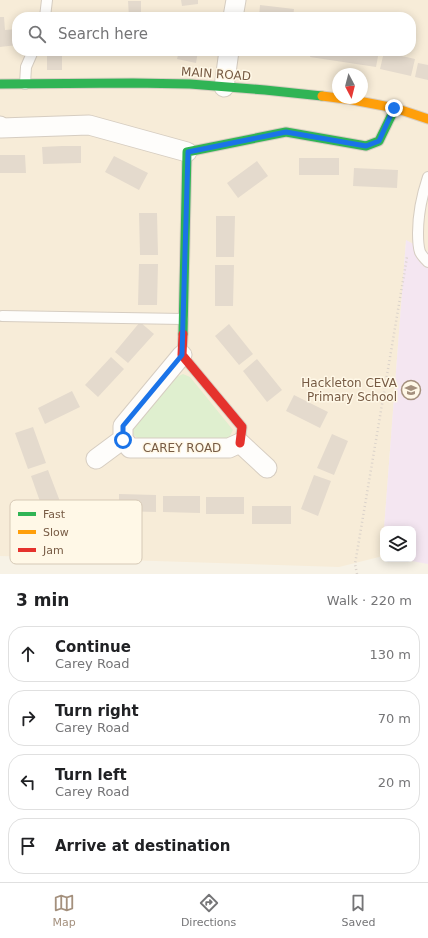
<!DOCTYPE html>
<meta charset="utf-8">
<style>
:root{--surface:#fff;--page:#f6f6f6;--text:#202124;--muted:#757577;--line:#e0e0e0;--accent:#a4907d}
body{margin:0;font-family:"DejaVu Sans",sans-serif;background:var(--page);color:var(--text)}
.controls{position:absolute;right:12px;bottom:12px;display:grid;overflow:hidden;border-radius:8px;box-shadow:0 2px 10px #0003}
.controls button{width:36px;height:36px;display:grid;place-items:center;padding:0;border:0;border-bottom:1px solid var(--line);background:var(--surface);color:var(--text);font:20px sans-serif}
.compass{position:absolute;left:332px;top:68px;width:36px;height:36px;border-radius:50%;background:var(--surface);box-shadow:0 2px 10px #0003;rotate:173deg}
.stop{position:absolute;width:12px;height:12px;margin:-9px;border:3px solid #1a73e8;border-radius:50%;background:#fff}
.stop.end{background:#1a73e8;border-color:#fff;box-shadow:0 1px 4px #0008}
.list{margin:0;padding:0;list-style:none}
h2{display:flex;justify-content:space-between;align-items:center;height:52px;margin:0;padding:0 16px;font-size:17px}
h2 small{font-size:13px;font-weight:400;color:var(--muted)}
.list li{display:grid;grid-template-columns:26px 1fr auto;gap:12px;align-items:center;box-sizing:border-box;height:56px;margin:0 8px 8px;padding:0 8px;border:1px solid var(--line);border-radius:16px}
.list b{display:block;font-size:15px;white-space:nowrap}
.list p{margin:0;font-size:13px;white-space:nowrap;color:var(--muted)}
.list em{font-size:13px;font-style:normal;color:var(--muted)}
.icon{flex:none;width:22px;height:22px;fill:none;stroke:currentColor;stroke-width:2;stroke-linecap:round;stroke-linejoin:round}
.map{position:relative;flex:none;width:428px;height:574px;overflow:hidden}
.search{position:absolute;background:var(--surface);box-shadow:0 2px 10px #0003;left:12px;right:12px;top:12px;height:44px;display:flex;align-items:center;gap:10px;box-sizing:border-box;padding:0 14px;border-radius:16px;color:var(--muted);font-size:15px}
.sheet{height:308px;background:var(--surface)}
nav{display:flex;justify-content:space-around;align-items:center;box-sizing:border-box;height:56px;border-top:1px solid var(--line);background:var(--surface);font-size:11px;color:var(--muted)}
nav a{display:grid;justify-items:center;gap:2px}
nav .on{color:var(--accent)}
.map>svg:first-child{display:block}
.residential{fill:#f7ecd8;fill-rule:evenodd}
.education{fill:#f4e6f1}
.green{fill:#dfefcf}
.building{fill:#e4dacd}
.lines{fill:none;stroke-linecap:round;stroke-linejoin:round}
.lane-casing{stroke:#d6cdc1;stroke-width:12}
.street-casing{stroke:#d6cdc1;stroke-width:21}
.fast-casing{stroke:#d8cec2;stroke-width:11}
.slow-casing{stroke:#d8cec2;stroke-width:11}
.jam-casing{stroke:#d8cec2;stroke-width:11}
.path{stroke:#dad2ca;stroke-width:2.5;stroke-dasharray:1 3;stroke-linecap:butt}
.lane{stroke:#fefdfb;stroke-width:10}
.street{stroke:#fefdfb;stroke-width:19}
.fast{stroke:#30b455;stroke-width:9}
.slow{stroke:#ff9f0a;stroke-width:9}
.jam{stroke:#e5322d;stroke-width:9}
.route{stroke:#1a73e8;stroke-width:5}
.labels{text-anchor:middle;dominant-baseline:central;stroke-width:3;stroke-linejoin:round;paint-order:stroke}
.street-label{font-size:12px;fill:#775b44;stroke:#fff8e7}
.poi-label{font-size:12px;fill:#775b44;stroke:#fff8e7;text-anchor:end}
.key{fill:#fff8e7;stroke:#d6c9b6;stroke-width:1}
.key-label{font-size:11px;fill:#775b44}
</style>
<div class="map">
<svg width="428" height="574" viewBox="0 0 428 574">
<rect width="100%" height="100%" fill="#f7f2e6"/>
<path class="residential" d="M0,0H428V252L406,240L384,529H383V556L339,567L0,556ZM17,17H411V51H17ZM338,74H362V98H338Z"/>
<path class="education" d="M406,240L428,252V564L401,559H413V529H384Z"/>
<path class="green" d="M183,374L190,377L233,430L229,438L222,440L138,438L133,435V428L177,377Z"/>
<path class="building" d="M181,0H198V4L182,6Z
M128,1H141V17H129Z
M260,5L294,9L293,17H259Z
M0,17H4L5,30L17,29V45L0,47Z
M47,51H62V70H47Z
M179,51H198L196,63L177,59Z
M311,51H379L376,67L310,57Z
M384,52L415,59L411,76L380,69Z
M418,63L428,65V80L415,77Z
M62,146H81V163L43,164L42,147Z
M0,155H25L26,173H0Z
M114,156L148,173L139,190L105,172Z
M299,158H339V175H299Z
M257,161L268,176L238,198L227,183Z
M354,168L398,170L397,188L353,186Z
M139,213H157L158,255H140Z
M216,216H235L234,257H216Z
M139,264H158L157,305H138Z
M215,265H234L233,306H215Z
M140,322L154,334L128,363L115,352Z
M229,324L253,354L239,365L215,336Z
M111,357L124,369L98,397L85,385Z
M257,359L282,390L267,402L243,371Z
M72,391L80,407L45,424L38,408Z
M294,395L328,412L320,428L286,411Z
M33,427L46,463L28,469L15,433Z
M332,434L348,441L334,475L317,468Z
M48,470L61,504L43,510L31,476Z
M314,475L331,481L318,516L301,509Z
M119,494L156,495V512L119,511Z
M163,496H200V513L163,512Z
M206,497H244V514H206Z
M252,506H291V524H252Z"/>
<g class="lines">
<defs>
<path id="lane" d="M45,17L47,0
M25,84L26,67L33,51
M428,177C422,195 418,213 418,233C418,239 418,246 420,252C422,256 425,259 428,262
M2,316L183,319"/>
<path id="street" d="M233,17L236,0
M224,87L229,51
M0,126L1,128L89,125L187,152
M182,355L123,426V439L130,448H229L240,443L267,468
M96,459L123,439"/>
<path id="fast" d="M0,84L133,83L190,84L265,90L322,96
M183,334L187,152L286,132L366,146L379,141L395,108"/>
<path id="slow" d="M322,96L353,100L395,108L428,119"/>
<path id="jam" d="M183,334L182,355L242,427L240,443"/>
</defs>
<use href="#lane" class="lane-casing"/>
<use href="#street" class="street-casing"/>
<use href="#fast" class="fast-casing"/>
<use href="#slow" class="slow-casing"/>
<use href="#jam" class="jam-casing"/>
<path class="path" d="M357,574L355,564L407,257"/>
<use href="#lane" class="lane"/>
<use href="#street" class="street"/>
<use href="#fast" class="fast"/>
<use href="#slow" class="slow"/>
<use href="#jam" class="jam"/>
</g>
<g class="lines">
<path class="route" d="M123,440V426L182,355L188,152L286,132L366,146L379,141L394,108"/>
</g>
<defs>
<symbol id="school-ring" viewBox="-11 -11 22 22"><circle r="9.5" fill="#fff8e7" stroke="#a4907d" stroke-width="1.5"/><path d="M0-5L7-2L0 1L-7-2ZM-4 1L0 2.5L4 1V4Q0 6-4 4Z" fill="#a4907d"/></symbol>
</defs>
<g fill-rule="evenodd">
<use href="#school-ring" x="400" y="379" width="22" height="22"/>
</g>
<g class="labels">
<g class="street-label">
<text transform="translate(216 74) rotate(4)">MAIN ROAD</text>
<text x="182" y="448">CAREY ROAD</text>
</g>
<g class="poi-label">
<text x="397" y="383">Hackleton CEVA<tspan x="397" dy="14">Primary School</tspan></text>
</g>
</g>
<rect x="10" y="500" width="132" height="64" rx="6" class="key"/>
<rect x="18" y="512" width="18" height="4" fill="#30b455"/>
<rect x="18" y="530" width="18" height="4" fill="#ff9f0a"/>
<rect x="18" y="548" width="18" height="4" fill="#e5322d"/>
<g class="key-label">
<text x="43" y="518">Fast</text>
<text x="43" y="536">Slow</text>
<text x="43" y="554">Jam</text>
</g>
</svg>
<div class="controls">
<button><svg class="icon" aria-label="layers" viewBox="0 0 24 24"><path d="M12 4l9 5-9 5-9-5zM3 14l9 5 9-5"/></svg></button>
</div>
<svg class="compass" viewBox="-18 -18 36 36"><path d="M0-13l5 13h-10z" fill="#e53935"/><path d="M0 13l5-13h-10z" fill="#757577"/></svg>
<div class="stop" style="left:123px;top:440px"></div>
<div class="stop end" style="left:394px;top:108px"></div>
<div class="search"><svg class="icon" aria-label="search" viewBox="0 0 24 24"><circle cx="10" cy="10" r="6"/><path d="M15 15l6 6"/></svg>Search here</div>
</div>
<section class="sheet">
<h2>3 min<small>Walk · 220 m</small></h2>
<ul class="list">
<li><svg class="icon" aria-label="ahead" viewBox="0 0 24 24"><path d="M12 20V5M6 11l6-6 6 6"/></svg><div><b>Continue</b><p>Carey Road</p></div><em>130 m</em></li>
<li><svg class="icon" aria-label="right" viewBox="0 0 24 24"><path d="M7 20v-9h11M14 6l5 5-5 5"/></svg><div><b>Turn right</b><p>Carey Road</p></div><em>70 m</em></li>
<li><svg class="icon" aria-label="left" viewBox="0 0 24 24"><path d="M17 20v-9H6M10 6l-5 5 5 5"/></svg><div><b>Turn left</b><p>Carey Road</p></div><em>20 m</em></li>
<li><svg class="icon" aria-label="arrive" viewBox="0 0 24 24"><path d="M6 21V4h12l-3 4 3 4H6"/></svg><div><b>Arrive at destination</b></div></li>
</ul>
</section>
<nav>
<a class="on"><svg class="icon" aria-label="map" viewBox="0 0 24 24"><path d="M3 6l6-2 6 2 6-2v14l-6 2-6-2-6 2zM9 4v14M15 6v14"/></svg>Map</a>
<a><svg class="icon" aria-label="directions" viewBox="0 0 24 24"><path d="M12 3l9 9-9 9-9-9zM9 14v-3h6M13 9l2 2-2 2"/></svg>Directions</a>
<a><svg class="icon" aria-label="saved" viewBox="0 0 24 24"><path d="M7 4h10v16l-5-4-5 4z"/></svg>Saved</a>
</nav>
